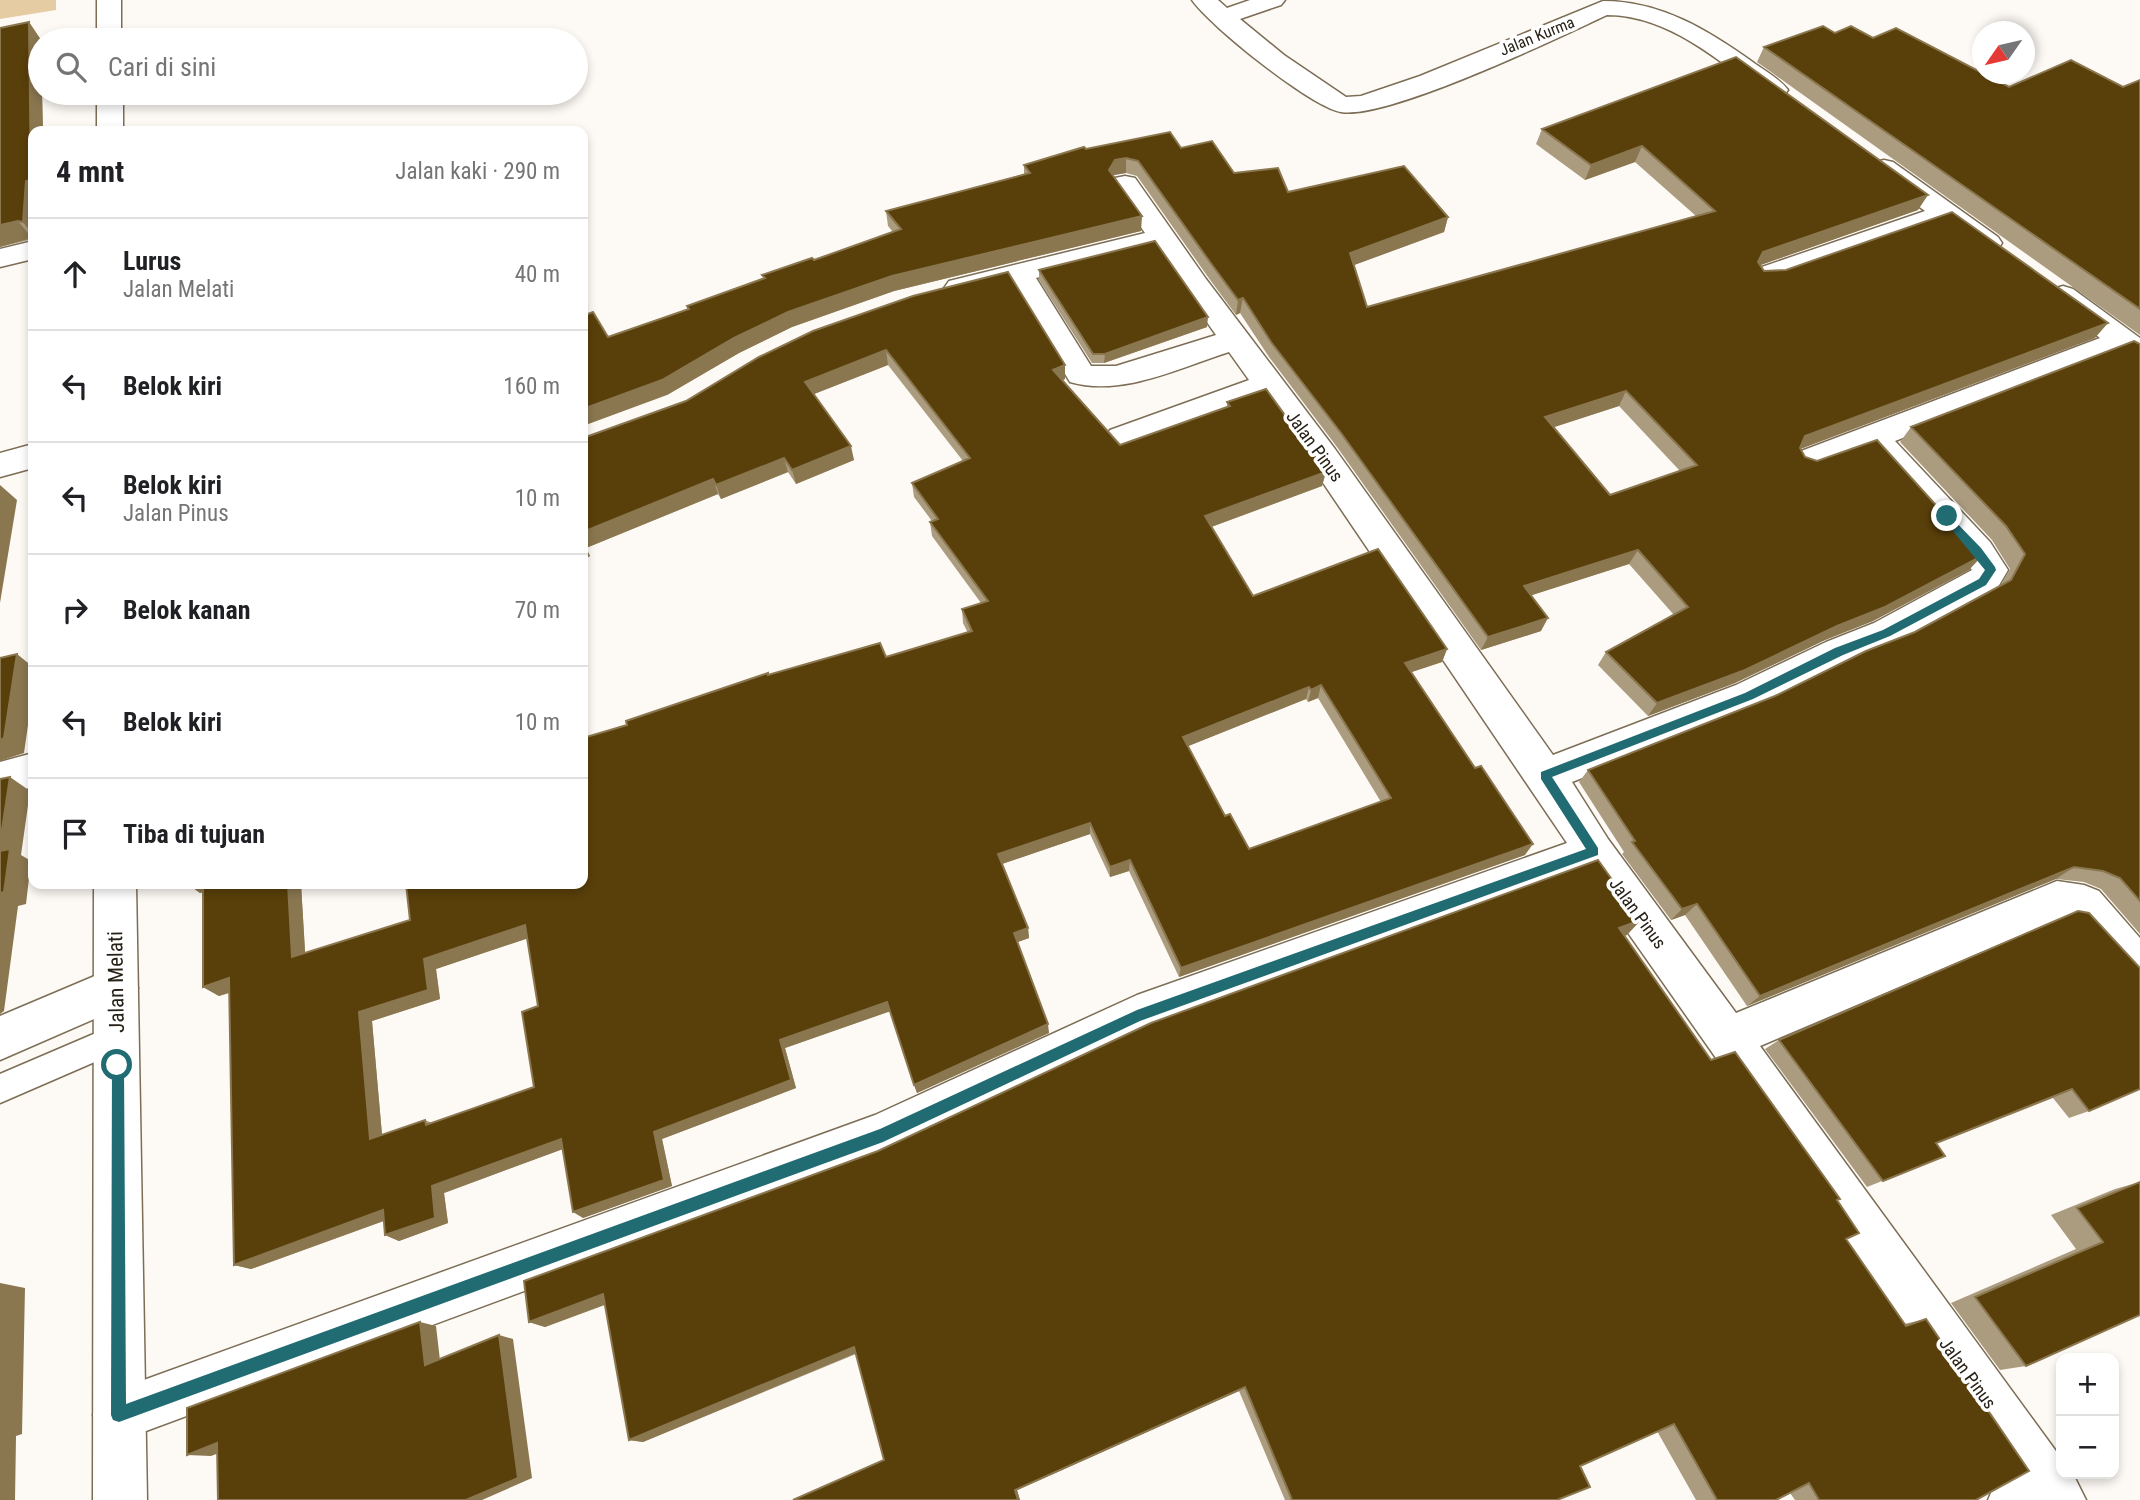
<!DOCTYPE html>
<html lang="id">
<meta charset="utf-8">
<style>
:root{--surface:#fff;--page:#f2f2f2;--text:#202124;--muted:#757577;--line:#e0e0e0}
body{margin:0;font-family:"Roboto Condensed",sans-serif;background:var(--page);color:var(--text)}
.controls{position:absolute;right:21px;bottom:21px;display:grid;overflow:hidden;border-radius:14px;box-shadow:0 4px 10px #0003}
.controls button{width:63px;height:63px;display:grid;place-items:center;padding:0;border:0;border-bottom:2px solid var(--line);background:var(--surface);color:var(--text);font:35px sans-serif}
.compass{position:absolute;left:1972px;top:21px;width:63px;height:63px;border-radius:50%;background:var(--surface);box-shadow:0 4px 10px #0003;rotate:236deg}
.stop{position:absolute;width:21px;height:21px;margin:-16px;border:5px solid #216c73;border-radius:50%;background:#fff}
.stop.end{background:#216c73;border-color:#fff;box-shadow:0 2px 7px #0008}
.list{margin:0;padding:0;list-style:none}
h2{display:flex;justify-content:space-between;align-items:center;height:91px;margin:0;padding:0 28px;font-size:30px}
h2 small{font-size:23px;font-weight:400;color:var(--muted)}
.list li{display:grid;grid-template-columns:46px 1fr auto;gap:21px;align-items:center;box-sizing:border-box;height:112px;padding:0 28px;border-top:2px solid var(--line)}
.list b{display:block;font-size:26px;white-space:nowrap}
.list p{margin:0;font-size:23px;white-space:nowrap;color:var(--muted)}
.list em{font-size:23px;font-style:normal;color:var(--muted)}
.icon{flex:none;width:38px;height:38px;fill:none;stroke:currentColor;stroke-width:2;stroke-linecap:round;stroke-linejoin:round}
.map{position:relative;flex:none;width:2140px;height:1500px;overflow:hidden}
.search{position:absolute;background:var(--surface);box-shadow:0 4px 10px #0003;left:28px;top:28px;width:560px;height:77px;display:flex;align-items:center;gap:18px;box-sizing:border-box;padding:0 24px;border-radius:38px;color:var(--muted);font-size:26px}
.panel{position:absolute;background:var(--surface);box-shadow:0 4px 10px #0003;left:28px;top:126px;width:560px;height:763px;border-radius:14px}
.map>svg:first-child{display:block}
.green{fill:#e6cca3}
.lines{fill:none;stroke-linecap:round;stroke-linejoin:round}
.lane-casing{stroke:#7c6d55;stroke-width:3}
.street-casing{stroke:#7c6d55;stroke-width:3}
.secondary-casing{stroke:#7c6d55;stroke-width:3}
.lane{fill:#fff;fill-rule:evenodd}
.street{fill:#fff;fill-rule:evenodd}
.secondary{fill:#fff;fill-rule:evenodd}
.wall{fill:#ab9c7f;fill-rule:evenodd}
.shaded-wall{fill:#8a7750}
.building{fill:#593f0a;stroke:#8a7750;stroke-width:2;fill-rule:evenodd}
.route{fill:#216c73}
.labels{text-anchor:middle;dominant-baseline:central;stroke-width:7;stroke-linejoin:round;paint-order:stroke}
.far-street-label{font-size:16px;fill:#272117;stroke:#fff}
.street-label{font-size:18px;fill:#272117;stroke:#fff}
.near-street-label{font-size:21px;fill:#272117;stroke:#fff}
</style>
<div class="map">
<svg width="2140" height="1500" viewBox="0 0 2140 1500">
<rect width="100%" height="100%" fill="#fdf9f4"/>
<path class="green" d="M0,0H56V10L0,19Z"/>
<g class="lines">
<defs>
<path id="lane" d="M117,1024L127,1028L131,1038L127,1048L0,1103V1074Z"/>
<path id="street" d="M1192,0H1218L1227,8L1250,0H1285L1281,5L1240,19L1284,55L1346,97L1361,96L1420,76L1603,1C1661,1 1708,30 1754,63C1765,71 1780,79 1788,90L1784,95L1775,98L1766,95C1719,61 1668,15 1607,15C1558,38 1387,120 1341,112C1311,107 1210,26 1192,0Z
M1884,160L1893,162L1998,237L2002,243L1998,249C1976,255 1960,236 1943,224L1776,283L1766,285L1756,283L1752,276L1756,269L1925,211L1875,174L1871,168L1875,162Z
M1125,176L1135,178L1206,279L1335,449L1553,755L1736,685L1826,642L1874,623L1972,570L1867,451L1808,473L1796,469L1792,461L1796,453L2100,338L2053,303L2048,296L2053,289L2063,286L2073,289L2140,338V363L2120,353L1895,441L1990,542L2008,570L1995,592L1900,643L1852,662L1762,707L1572,782L1608,839L1736,1013L2057,881L2084,885L2099,891L2140,938V986L2125,980L2072,921L2059,919L1760,1046L2061,1458V1474H2073L2086,1500H1988L1996,1481L2009,1475L1586,873L1148,1033L883,1158L119,1441L101,1433L93,1415L101,1397L119,1389L875,1115L1137,995L1567,843L1311,465L1263,398L1132,446L1121,449L1110,446L1105,438L1110,430L1249,380L1229,352C1178,368 1123,397 1070,382L1010,284L959,297L949,295L944,288L949,281L1145,233L1111,184L1115,178ZM1155,248L1216,335L1116,366H1091L1036,278Z
M33,241V259L0,267V249Z
M33,444V468L0,477V453Z
M33,753V787L0,796V762Z
M116,967L131,973L138,988L131,1003L0,1060V1016Z"/>
<path id="secondary" d="M97,0H121V40H97Z
M97,93H123V131H97Z
M94,884H136L147,1500H93Z"/>
</defs>
<use href="#lane" class="lane-casing"/>
<use href="#street" class="street-casing"/>
<use href="#secondary" class="secondary-casing"/>
<use href="#lane" class="lane"/>
<use href="#street" class="street"/>
<use href="#secondary" class="secondary"/>
</g>
<path class="wall" d="M29,22L41,40L40,93H42L43,131H33V239L0,247V28Z
M1835,33L1873,38L2009,87H2123L2140,80V335L1757,62L1764,47Z
M1736,57L1918,210L1760,265L1764,271L2095,338L1800,449L1805,457L1969,570L1873,621L1825,640L1735,683L1648,716L1598,665L1606,652L1674,615L1629,564L1531,595L1541,631L1481,650L1337,447L1269,357L1240,313L1236,315L1208,277L1137,176L1126,173L1114,175V177L1141,231L894,291L792,327L739,353L667,395L608,337L688,309L687,306L763,278L762,275L814,260L893,232L888,226L886,211L1024,174V165L1086,149L1181,148L1234,173L1288,192L1448,217L1444,232L1354,265L1367,307L1696,216L1635,162L1585,180L1536,144L1542,129ZM1619,406L1680,471L1610,495L1554,427Z
M1039,270L1207,327L1104,363H1092L1039,280Z
M813,331L1065,379L1063,380L1120,445L1227,407V402L1326,472L1322,486L1211,527L1253,596L1447,649L1442,662L1411,672L1525,855L1179,977L1129,871L1110,877L1090,834L1002,864L1028,928L1029,938L1017,942L1049,1033L917,1093L890,1011L785,1048L796,1088L662,1139L672,1186L583,1218L563,1149L444,1193L448,1223L399,1241L385,1235L384,1221L251,1269L234,1265L229,993L219,996L203,987V892L200,893L188,884H301L305,953L410,920L627,725L768,675L886,657L968,633L963,623L962,609L981,603L932,536L930,522L932,521L914,497L912,483L963,461L888,365L814,394L854,460L796,484L788,472L721,499L718,494L586,548L590,556L583,560V438L686,401ZM1318,698L1381,802L1249,849L1225,816L1188,746L1306,699L1308,702ZM527,938L538,1006L534,1087L432,1123L425,1120L382,1135L372,1021L440,999L436,969Z
M2140,344V934L2101,889L2084,882L2056,879L1747,1006L1685,915L1671,920L1622,854L1624,852L1579,782L1588,770L1775,696L1915,632L2001,585L2010,569L1992,540L1900,442L1911,427Z
M1641,920L1625,936L1711,1060L1837,1200L1846,1239L1904,1324L1926,1319L1976,1500H1795L1790,1493L1776,1500H1696L1657,1431L1580,1466L1557,1500H1285L1239,1391L1017,1490L1020,1500H793L884,1460L856,1354L643,1442L629,1440L605,1305L545,1327L529,1322Z
M2140,968L2089,1111L2069,1118L2053,1098L1936,1144L1945,1156L1867,1187L1765,1049L1779,1040Z
M2140,1182L2026,1366L2000,1370L1951,1303L2076,1249L2051,1215L2115,1189Z"/>
<path class="shaded-wall" d="M29,22L41,40L40,93H42L43,131H33V235L23,222Z
M1642,146L1635,162L1585,180L1591,165Z
M1126,158V173L1114,175L1109,186V170L1115,160Z
M1928,195L1918,210L1755,267L1763,252Z
M1142,216L1141,231L894,291L792,327L739,353L667,395L583,426V409L788,312L892,276Z
M1448,217L1444,232L1346,268L1350,253Z
M18,221L32,238L0,247V225Z
M1243,298L1240,313L1236,315L1238,300Z
M1208,317L1207,327L1104,363L1105,354Z
M2108,323L2095,338L1795,451L1805,436Z
M886,350L888,365L809,396L805,382Z
M1065,365V379L1054,384L1053,370Z
M1626,391L1619,406L1539,432L1545,417Z
M851,446L854,460L796,484L792,470Z
M784,458L788,472L721,499L716,485Z
M1326,472L1322,486L1203,530L1205,516Z
M713,479L718,494L586,548L590,556L583,560V532Z
M0,485L17,500L0,603Z
M1638,550L1629,564L1517,600L1524,586Z
M1982,556L1969,570L1873,621L1825,640L1735,683L1648,716L1657,703Z
M1548,618L1541,631L1481,650L1488,637Z
M1447,649L1442,662L1400,676L1405,663Z
M17,654L33,667V690L24,753L0,761V740Z
M1321,685L1318,698L1308,702L1311,690Z
M1309,687L1306,699L1181,749L1183,737Z
M10,777L30,791L21,855L31,861L26,904L18,906L4,1011L0,1014V843Z
M1090,823V834L999,865L998,854Z
M1533,844L1525,855L1179,977L1181,968Z
M1130,860L1129,871L1110,877V867Z
M2074,867L2056,879L1747,1006L1760,996Z
M188,884H213L218,887L200,893Z
M288,884H301L306,967L292,957Z
M1697,904L1685,915L1671,920L1682,909Z
M1641,920L1627,935L1605,943L1619,928Z
M525,925L535,936L436,969L440,999L372,1021L383,1146L370,1139L359,1012L424,959Z
M1028,928L1029,938L1015,943L1014,933Z
M229,978L244,988L219,996L203,987Z
M887,1002L891,1011L785,1048L796,1088L662,1139L672,1186L583,1218L573,1212L654,1132L780,1040Z
M1048,1024L1049,1033L917,1093L914,1085Z
M561,1139L571,1146L444,1193L448,1223L399,1241L385,1235L432,1186Z
M383,1210L397,1216L251,1269L234,1265Z
M0,1283L25,1288L22,1434L16,1436L15,1500H0Z
M603,1294L617,1300L545,1327L529,1322Z
M420,1322L436,1326L441,1369L425,1365Z
M499,1335L513,1339L532,1478L482,1500H466Z
M854,1347L861,1351L643,1442L629,1440Z
M1245,1387L1239,1391L1017,1490L1020,1500H1018L1015,1490Z
M217,1443L240,1445L211,1456L187,1455Z"/>
<path class="building" d="M29,22L31,180L26,181L23,222L18,221L0,225V28Z
M1823,26L1835,33L1851,26L1873,38L1896,28L2009,87L2071,60L2123,87L2140,80V309L1764,47Z
M1736,57L1928,195L1763,252L1758,262L1764,271L1786,270L1952,212L2108,323L1805,436L1800,448L1805,457L1817,461L1877,440L1982,556L1885,607L1837,626L1745,670L1657,703L1606,652L1688,607L1638,550L1524,586L1548,618L1488,637L1341,433L1271,342L1243,298L1238,300L1210,262L1138,161L1126,158L1115,160L1109,170L1142,216L892,276L788,312L734,338L662,380L583,409V316L593,312L608,337L689,309L687,306L765,278L762,275L812,258L814,260L901,229L886,211L1030,173L1024,165L1084,147L1086,149L1170,132L1181,148L1212,141L1234,173L1278,168L1288,192L1404,166L1448,217L1350,253L1367,307L1715,211L1642,146L1591,165L1542,129ZM1626,391L1697,465L1610,495L1545,417Z
M1155,241L1208,317L1105,354H1093L1039,270Z
M1008,272L1065,365L1053,370L1120,445L1230,406L1227,402L1266,389L1326,472L1205,516L1253,596L1378,549L1447,649L1405,663L1475,768L1481,766L1533,844L1181,968L1130,860L1110,867L1090,823L998,854L1028,928L1014,933L1048,1024L914,1085L887,1002L780,1040L791,1080L654,1132L664,1180L573,1212L561,1139L432,1186L435,1218L385,1235L383,1210L234,1265L229,978L203,987V884H288L292,957L410,920L406,884H583V738L627,725L626,721L768,673V675L880,643L886,657L972,631L962,609L988,601L930,522L938,519L912,483L970,458L886,350L805,382L851,446L792,470L784,458L716,485L713,479L583,532V438L686,401L759,357L813,331L913,296ZM1321,685L1391,798L1249,849L1230,814L1225,816L1183,737L1309,687L1311,690ZM525,925L538,1006L522,1012L534,1087L426,1125L425,1120L370,1139L359,1012L428,990L424,959Z
M2134,341L2140,344V901L2120,878L2103,871L2074,867L1760,996L1697,904L1682,909L1632,842L1635,841L1588,770L1775,696L1866,651L1915,632L2011,580L2025,554L2006,526L1911,427Z
M17,654L4,738L0,740V658Z
M10,777L0,843V779Z
M10,849L4,892L0,893V851Z
M1598,860L1641,920L1619,928L1711,1060L1735,1052L1840,1199L1837,1200L1859,1233L1846,1239L1906,1326L1926,1319L2029,1471L1976,1500H1819L1809,1483L1776,1500H1717L1674,1424L1580,1466L1590,1487L1557,1500H1292L1245,1387L1015,1490L1018,1500H793L884,1460L854,1347L629,1440L603,1294L529,1322L524,1281L878,1151L1151,1023Z
M2078,911L2089,913L2140,968V1089L2089,1111L2072,1089L1936,1143L1945,1156L1883,1181L1779,1040Z
M2140,1182V1315L2026,1366L1975,1297L2103,1242L2077,1208Z
M420,1322L425,1365L499,1335L518,1478L466,1500H218L217,1443L187,1455V1408Z"/>
<path class="route" d="M1947,513L1981,548L1995,567L1996,570L1986,585L1890,636L1843,655L1753,699L1552,777L1598,848V855L1140,1021L883,1142L119,1422L113,1420L111,1415L112,1061H122L124,1065L126,1404L880,1129L1137,1010L1586,849L1541,779V772L1745,693L1835,648L1883,630L1979,579L1985,570L1943,519L1942,516Z"/>
<g class="labels">
<g class="far-street-label">
<text transform="translate(1537 36) rotate(-22)">Jalan Kurma</text>
</g>
<g class="street-label">
<text transform="translate(1315 446) rotate(54)">Jalan Pinus</text>
<text transform="translate(1638 913) rotate(54)">Jalan Pinus</text>
<text transform="translate(1968 1373) rotate(54)">Jalan Pinus</text>
</g>
<g class="near-street-label">
<text transform="translate(116 982) rotate(-91)">Jalan Melati</text>
</g>
</g>
</svg>
<div class="controls">
<button>+</button>
<button>−</button>
</div>
<svg class="compass" viewBox="-18 -18 36 36"><path d="M0-13l5 13h-10z" fill="#e53935"/><path d="M0 13l5-13h-10z" fill="#757577"/></svg>
<div class="stop" style="left:117px;top:1065px"></div>
<div class="stop end" style="left:1947px;top:516px"></div>
<div class="search"><svg class="icon" aria-label="search" viewBox="0 0 24 24"><circle cx="10" cy="10" r="6"/><path d="M15 15l6 6"/></svg>Cari di sini</div>
<section class="panel">
<h2>4 mnt<small>Jalan kaki · 290 m</small></h2>
<ul class="list">
<li><svg class="icon" aria-label="ahead" viewBox="0 0 24 24"><path d="M12 20V5M6 11l6-6 6 6"/></svg><div><b>Lurus</b><p>Jalan Melati</p></div><em>40 m</em></li>
<li><svg class="icon" aria-label="left" viewBox="0 0 24 24"><path d="M17 20v-9H6M10 6l-5 5 5 5"/></svg><div><b>Belok kiri</b></div><em>160 m</em></li>
<li><svg class="icon" aria-label="left" viewBox="0 0 24 24"><path d="M17 20v-9H6M10 6l-5 5 5 5"/></svg><div><b>Belok kiri</b><p>Jalan Pinus</p></div><em>10 m</em></li>
<li><svg class="icon" aria-label="right" viewBox="0 0 24 24"><path d="M7 20v-9h11M14 6l5 5-5 5"/></svg><div><b>Belok kanan</b></div><em>70 m</em></li>
<li><svg class="icon" aria-label="left" viewBox="0 0 24 24"><path d="M17 20v-9H6M10 6l-5 5 5 5"/></svg><div><b>Belok kiri</b></div><em>10 m</em></li>
<li><svg class="icon" aria-label="arrive" viewBox="0 0 24 24"><path d="M6 21V4h12l-3 4 3 4H6"/></svg><div><b>Tiba di tujuan</b></div></li>
</ul>
</section>
</div>
